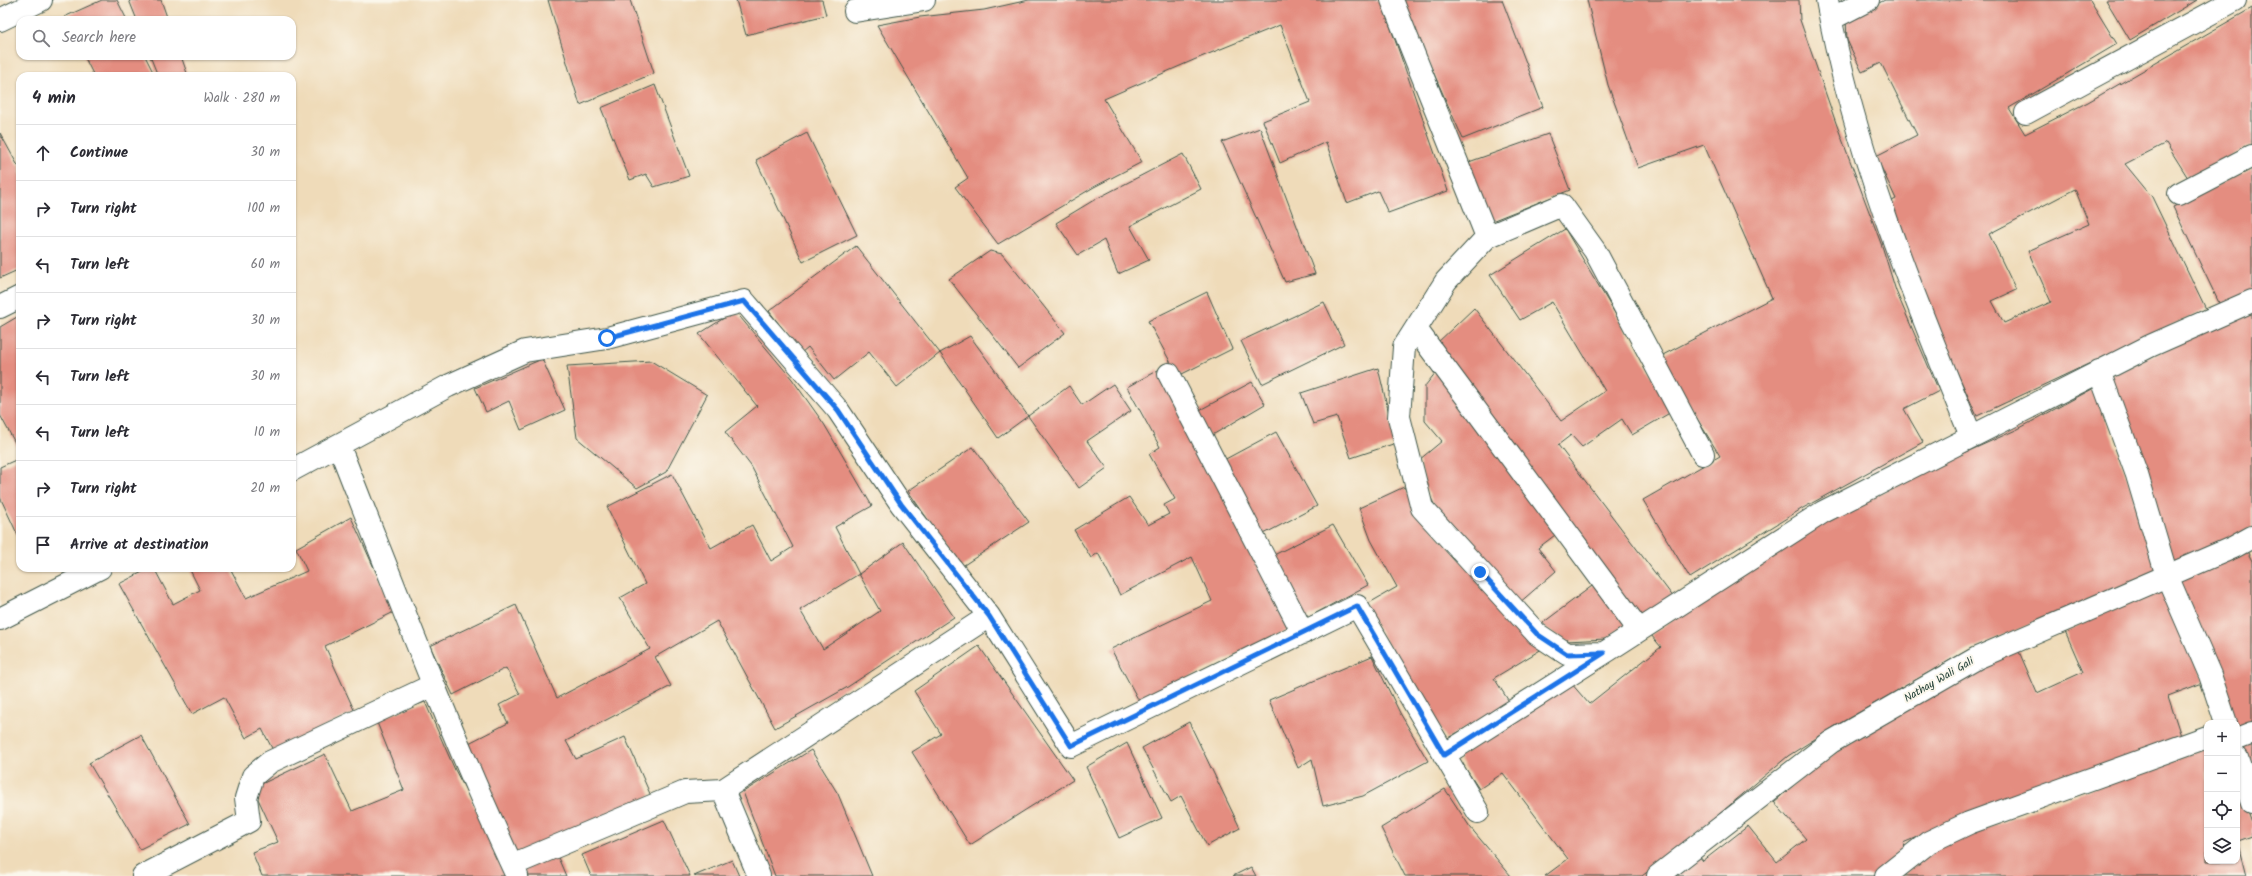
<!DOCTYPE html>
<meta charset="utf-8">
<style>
:root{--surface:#fff;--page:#f2f2f3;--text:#2b2b33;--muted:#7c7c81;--line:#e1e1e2}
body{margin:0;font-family:Kalam,sans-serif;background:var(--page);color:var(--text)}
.controls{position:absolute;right:12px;bottom:12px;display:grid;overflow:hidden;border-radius:8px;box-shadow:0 1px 3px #0004}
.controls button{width:36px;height:36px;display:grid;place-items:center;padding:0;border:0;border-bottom:1px solid var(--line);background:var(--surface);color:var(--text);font:20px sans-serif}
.stop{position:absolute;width:12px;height:12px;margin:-9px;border:3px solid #1a73e8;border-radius:50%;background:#fff}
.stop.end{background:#1a73e8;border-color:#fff;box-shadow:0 1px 4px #0008}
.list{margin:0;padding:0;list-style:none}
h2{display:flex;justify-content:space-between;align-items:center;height:52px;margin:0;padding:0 16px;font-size:17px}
h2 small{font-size:13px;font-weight:400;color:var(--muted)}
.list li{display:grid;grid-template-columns:26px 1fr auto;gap:12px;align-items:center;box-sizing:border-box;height:56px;padding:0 16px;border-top:1px solid var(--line)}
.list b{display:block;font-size:15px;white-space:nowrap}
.list em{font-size:13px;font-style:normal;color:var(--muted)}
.icon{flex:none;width:22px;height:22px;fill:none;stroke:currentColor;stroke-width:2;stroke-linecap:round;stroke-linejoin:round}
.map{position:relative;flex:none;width:2252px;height:876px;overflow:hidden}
.search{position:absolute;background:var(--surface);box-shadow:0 1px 3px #0004;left:16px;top:16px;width:280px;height:44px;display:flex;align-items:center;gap:10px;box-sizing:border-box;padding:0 14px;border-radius:12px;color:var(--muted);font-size:15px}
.panel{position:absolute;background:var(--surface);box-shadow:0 1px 3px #0004;left:16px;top:72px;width:280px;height:500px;border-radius:12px}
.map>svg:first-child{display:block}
.building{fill:#e48d80;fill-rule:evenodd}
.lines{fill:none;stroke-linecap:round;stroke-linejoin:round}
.street-casing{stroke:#3e5548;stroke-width:24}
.street{stroke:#fff;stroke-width:22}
.route{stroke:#1a73e8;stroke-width:5}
.labels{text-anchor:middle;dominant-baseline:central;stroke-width:4;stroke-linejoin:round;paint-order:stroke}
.street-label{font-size:11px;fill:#1f3d34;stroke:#fbf7ec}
</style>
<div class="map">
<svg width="2252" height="876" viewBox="0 0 2252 876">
<rect width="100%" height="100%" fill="#fbf7ec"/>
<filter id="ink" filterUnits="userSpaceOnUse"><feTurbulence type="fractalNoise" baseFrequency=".025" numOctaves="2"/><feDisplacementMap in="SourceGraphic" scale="8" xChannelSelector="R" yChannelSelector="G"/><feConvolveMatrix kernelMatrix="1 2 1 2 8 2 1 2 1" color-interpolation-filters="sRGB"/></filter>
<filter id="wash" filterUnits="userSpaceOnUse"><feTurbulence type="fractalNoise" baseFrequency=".012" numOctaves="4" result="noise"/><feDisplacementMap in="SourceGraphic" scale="16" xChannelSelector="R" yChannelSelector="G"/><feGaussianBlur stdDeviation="0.9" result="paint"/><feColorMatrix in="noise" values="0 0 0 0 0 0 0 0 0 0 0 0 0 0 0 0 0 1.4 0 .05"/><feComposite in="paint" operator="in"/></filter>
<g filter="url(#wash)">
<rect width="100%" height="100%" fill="#efdbb9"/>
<g id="blocks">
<path class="building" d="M102,0H117L127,20H66L64,17Z
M129,0H161L168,20H137Z
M548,0H630L654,73L580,105Z
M736,0H822L826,15L746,35Z
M1029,0H1381L1448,191L1388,213L1378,191L1347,203L1326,142L1280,163L1263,121L1310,102L1280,25L1196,59L1104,99L1142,162L1094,187L998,244L955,187L968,178L877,25L920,17L984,10Z
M1401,0H1502L1543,107L1463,139Z
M1587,0H1799L1800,20L1836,123L1883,249L1896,291L1939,391L1904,409L1923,442L1803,508L1690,578L1643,500L1720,456L1659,357L1772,298L1704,145L1638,168L1608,85Z
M1885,0H2090L2117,44L2009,108L2025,134L2088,102L2252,8V145L2188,178L2166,143L2125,164L2152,197L2206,309L1977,416L1946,348L1886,204L1896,199L1876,156L1917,135L1881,63L1862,72L1847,40L1846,19ZM2075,189L2089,224L2028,251L2051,302L2004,323L1992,301L2016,290L1989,234Z
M2106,0H2197L2130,40Z
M84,56H145L155,76H94Z
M150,56H181L188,76H158Z
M655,85L689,176L654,187L646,174L630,180L601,108Z
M1260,128L1315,274L1285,282L1222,142Z
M0,133L18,166L20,165V269L0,278Z
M807,133L857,235L803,262L756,160Z
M1548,134L1570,190L1489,222L1466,163Z
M1183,154L1201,189L1130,226L1149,260L1118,274L1104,240L1078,255L1056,223L1094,200Z
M2252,168V291L2221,307L2173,207Z
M1565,229L1673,411L1632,435L1622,419L1582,447L1571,435L1558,445L1674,598L1638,620L1436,344L1474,308L1561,421L1605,391L1552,302L1520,320L1490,275Z
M856,246L940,353L970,336L1028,416L998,438L940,353L897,387L869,352L834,380L808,347L801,353L769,311Z
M990,251L1002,254L1065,333L1018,368L949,279Z
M1207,292L1232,349L1178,376L1148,321Z
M1324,302L1344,344L1262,384L1241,341Z
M2252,308V528L2175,564L2108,377Z
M735,311L792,379L824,424L872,506L835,527L859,574L800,610L823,649L880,611L859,574L903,542L954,617L846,688L775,728L717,621L655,657L671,686L566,741L576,759L625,737L651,796L516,855L463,746L508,723L499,705L520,694L506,668L453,695L430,646L516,605L557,698L650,649L620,598L645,584L607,507L672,474L711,548L752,525L771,561L793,547L751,466L725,432L757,406L699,334Z
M17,317L20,323V452L0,415V327Z
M542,359L565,410L521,430L509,401L486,412L475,388Z
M651,361L707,395L666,472L637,488L577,438L567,366Z
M1440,367L1559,532L1538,548L1556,571L1518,604L1441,518L1425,486L1419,460L1442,441L1425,421V386Z
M1378,368L1396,443L1351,458L1337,417L1313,424L1301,393Z
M1158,370L1294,627L1139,701L1111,649L1212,601L1192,557L1120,595L1098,553L1091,558L1074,530L1129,497L1148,525L1169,514L1164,505L1175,499L1149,454L1160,447L1127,387Z
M1252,382L1265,404L1209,437L1196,412Z
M1113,384L1131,411L1087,441L1107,468L1079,488L1028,416L1069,386L1082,405Z
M2094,388L2161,571L1968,650L1837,725L1788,756L1685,843L1642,876H1545L1568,859L1503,773L1479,789L1458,757L1571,683L1589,704L1661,647L1651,635L1775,547L1922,472L2018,429Z
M1276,432L1317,506L1260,536L1222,461Z
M973,447L1029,522L961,567L908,491Z
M20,458V540L0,497V467Z
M1404,487L1421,516L1542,649L1494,678L1510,703L1446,739L1364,606L1397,587L1371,540L1359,508Z
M351,517L394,612L325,646L355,712L274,752L262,729L246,738L224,697L192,714L119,584L150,568H154L173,604L200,590L189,568H230L246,598L307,571L296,548Z
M1333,525L1368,585L1305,619L1272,556Z
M2245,547L2252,561V725L2237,730V723H2234L2174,579Z
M1596,583L1627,624L1606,639L1566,641L1540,625Z
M2163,584L2205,682L2168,696L2182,739L1943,826L1903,843L1908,851L1876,876H1675L1699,856L1703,861L1748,826L1777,862L1806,839L1774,802L1812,769L1895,712L2017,647L2037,693L2083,672L2065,631Z
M979,646L1073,780L970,845L912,752L941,734L914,691Z
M1372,656L1400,713L1428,761L1363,796L1323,806L1312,759L1298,768L1269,700Z
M425,702L455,770L483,822L507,876H262L252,852L278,842L253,788L325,754L352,811L404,790L376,720Z
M1189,722L1240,828L1207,846L1181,796L1171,802L1142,748Z
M141,735L190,824L140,849L89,763Z
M2252,742V783L2240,745Z
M1127,743L1162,818L1119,838L1086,767Z
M2207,747V861H2237V782L2252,823V836L2238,841L2247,876H1903L1933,850L1968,834Z
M811,750L838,794L872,876H775L743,792Z
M1445,789L1470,827L1511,876H1405L1381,828Z
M664,820L690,876H591L582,855Z
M556,853L566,876H527L523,867Z
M732,860L739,876H694Z
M1251,867L1256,876H1233Z"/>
</g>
</g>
<g filter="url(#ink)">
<use href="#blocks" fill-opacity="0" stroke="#3e5548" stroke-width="1"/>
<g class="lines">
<defs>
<path id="street" d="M1392,0L1487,237L1446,281L1404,347L1399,417L1422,508L1537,634L1567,654L1604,653L1823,512L2150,346L2252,301
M1827,0C1854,152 1913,295 1971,436
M855,11L924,0
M1831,19L1868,0
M0,20L41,0
M2026,113L2235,0
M2179,194L2252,156
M1487,237L1562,205L1595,251L1703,454
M0,307L20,297
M1416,329L1639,630
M2099,371L2137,475L2167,576L2210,675L2226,723
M1169,374L1303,633
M339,446C396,591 451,736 517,876
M292,470L448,386L525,351L607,338L744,301L838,410L901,504L989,616L1071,746L1357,606L1478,812
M0,619L100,568
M2237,739L2252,733
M1444,755L1604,653
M2237,758L2252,803
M512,865L685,792L723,790
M143,876L249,821L246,798L253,776L270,762L433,685
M759,876L723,790L989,616
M1658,876L1831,742L1977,658L2234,547L2252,537
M1886,876L1929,842L1969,823L2207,737"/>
</defs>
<use href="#street" class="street-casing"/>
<use href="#street" class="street"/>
</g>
</g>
<g class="lines" filter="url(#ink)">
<path class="route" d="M607,338L744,301L838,410L901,504L989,616L1071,746L1357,606L1444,755L1604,653L1567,654L1537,634L1480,572"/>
</g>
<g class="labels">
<g class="street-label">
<text transform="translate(1939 680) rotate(-30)">Nathay Wali Gali</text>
</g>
</g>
</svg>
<div class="controls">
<button>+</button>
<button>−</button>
<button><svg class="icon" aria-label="locate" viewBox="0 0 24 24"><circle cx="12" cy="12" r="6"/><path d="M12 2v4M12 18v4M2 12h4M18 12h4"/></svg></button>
<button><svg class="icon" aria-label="layers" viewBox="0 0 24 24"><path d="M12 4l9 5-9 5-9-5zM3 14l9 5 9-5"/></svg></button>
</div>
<div class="stop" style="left:607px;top:338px"></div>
<div class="stop end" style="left:1480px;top:572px"></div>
<div class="search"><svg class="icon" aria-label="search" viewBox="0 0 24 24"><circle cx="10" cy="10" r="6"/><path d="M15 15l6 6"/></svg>Search here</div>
<section class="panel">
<h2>4 min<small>Walk · 280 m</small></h2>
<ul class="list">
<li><svg class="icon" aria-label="ahead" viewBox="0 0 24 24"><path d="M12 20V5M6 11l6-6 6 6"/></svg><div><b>Continue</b></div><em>30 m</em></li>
<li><svg class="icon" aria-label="right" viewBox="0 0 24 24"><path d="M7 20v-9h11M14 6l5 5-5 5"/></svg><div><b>Turn right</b></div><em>100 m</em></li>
<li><svg class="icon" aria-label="left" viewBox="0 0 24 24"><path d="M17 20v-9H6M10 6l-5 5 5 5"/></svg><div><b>Turn left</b></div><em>60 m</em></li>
<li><svg class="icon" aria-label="right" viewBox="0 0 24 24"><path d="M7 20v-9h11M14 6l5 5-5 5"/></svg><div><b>Turn right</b></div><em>30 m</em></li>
<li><svg class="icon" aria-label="left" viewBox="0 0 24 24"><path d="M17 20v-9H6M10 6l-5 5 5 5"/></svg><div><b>Turn left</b></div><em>30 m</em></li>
<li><svg class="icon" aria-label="left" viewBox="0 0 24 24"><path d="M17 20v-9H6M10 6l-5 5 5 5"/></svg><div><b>Turn left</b></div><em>10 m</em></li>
<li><svg class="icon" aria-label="right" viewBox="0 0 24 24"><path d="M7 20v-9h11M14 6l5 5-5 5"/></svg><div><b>Turn right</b></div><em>20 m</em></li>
<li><svg class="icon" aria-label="arrive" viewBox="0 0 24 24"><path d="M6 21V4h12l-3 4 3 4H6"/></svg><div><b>Arrive at destination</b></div></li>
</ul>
</section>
</div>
